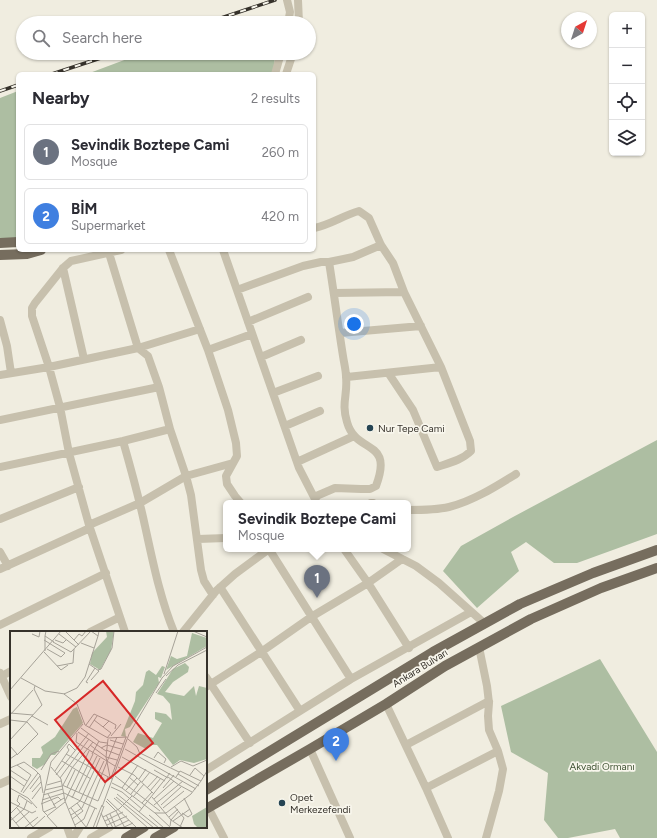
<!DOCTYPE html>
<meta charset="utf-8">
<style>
:root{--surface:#fff;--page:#f2f2f3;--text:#2b2b33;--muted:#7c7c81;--line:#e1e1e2;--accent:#b45309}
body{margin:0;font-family:Figtree,sans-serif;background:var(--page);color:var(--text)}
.controls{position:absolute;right:12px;top:12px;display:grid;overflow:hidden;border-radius:6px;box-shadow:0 1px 3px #0004}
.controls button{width:36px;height:36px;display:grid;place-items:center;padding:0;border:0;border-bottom:1px solid var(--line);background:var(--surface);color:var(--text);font:20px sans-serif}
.compass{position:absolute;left:561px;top:12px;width:36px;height:36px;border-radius:50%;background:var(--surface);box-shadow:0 1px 3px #0004;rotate:39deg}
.you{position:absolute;left:354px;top:324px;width:14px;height:14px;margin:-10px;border:3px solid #fff;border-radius:50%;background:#1a73e8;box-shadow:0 0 0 6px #1a73e833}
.badge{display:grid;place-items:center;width:26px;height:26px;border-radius:50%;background:var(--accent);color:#fff;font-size:13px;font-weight:700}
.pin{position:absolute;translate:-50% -33px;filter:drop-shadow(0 1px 2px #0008)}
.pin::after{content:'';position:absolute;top:21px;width:14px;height:12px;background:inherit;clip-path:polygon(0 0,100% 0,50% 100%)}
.popup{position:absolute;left:223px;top:500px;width:188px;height:52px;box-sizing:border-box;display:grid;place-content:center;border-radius:6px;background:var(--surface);filter:drop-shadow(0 1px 3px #0005);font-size:13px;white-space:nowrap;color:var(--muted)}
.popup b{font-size:15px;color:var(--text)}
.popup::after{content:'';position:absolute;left:50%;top:100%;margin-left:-8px;border:8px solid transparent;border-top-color:var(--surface)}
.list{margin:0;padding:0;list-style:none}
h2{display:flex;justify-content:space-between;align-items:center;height:52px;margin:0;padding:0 16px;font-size:17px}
h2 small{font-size:13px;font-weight:400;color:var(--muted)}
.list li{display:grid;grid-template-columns:26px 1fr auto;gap:12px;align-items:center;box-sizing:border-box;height:56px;margin:0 8px 8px;padding:0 8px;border:1px solid var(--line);border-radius:6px}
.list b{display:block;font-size:15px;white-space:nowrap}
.list p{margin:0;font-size:13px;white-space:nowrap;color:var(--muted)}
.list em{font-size:13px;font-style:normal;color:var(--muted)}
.icon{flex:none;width:22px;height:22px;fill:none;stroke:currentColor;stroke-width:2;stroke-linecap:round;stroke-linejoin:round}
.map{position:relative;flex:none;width:657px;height:838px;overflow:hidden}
.search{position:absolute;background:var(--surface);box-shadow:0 1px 3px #0004;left:16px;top:16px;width:300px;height:44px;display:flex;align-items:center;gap:10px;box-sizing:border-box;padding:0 14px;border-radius:22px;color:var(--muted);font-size:15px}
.panel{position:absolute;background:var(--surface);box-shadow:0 1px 3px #0004;left:16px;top:72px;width:300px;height:180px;border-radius:6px}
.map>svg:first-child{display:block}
.green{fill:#adbea2}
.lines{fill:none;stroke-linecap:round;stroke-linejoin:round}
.minor{stroke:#c7c0ad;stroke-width:8}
.major{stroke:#766d5e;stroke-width:10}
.rail-casing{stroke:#36322b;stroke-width:3.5}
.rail{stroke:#f8f6ec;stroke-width:2;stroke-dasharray:6;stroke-linecap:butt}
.poi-dot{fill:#254453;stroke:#f8f6ec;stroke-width:1.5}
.labels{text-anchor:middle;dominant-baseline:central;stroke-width:3.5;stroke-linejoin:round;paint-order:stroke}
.poi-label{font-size:10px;fill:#36322b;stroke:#f8f6ec;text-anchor:start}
.street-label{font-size:10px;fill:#36322b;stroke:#f8f6ec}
.park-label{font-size:10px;fill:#3e5232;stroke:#f8f6ec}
.inset-road{fill:none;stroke:#a6a298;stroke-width:1}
.view{fill:#d62828;fill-opacity:0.15;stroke:#d62828;stroke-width:2}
.inset-edge{fill:none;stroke:#36322b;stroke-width:2}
</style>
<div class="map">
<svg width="657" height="838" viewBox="0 0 657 838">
<rect width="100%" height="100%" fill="#f0ede0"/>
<path class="green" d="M143,53H275L274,74H87Z
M18,91V239L0,241V98Z
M657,440V534L577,563H554L526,542L511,552L519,571L477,608L443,571L461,546L513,517Z
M600,659L657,752V838H620L615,829L568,838H558L544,820L548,773L511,752L501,706Z"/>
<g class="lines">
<path class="minor" d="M287,0L290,12L288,23
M298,0L299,23
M275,74L281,53
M286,74L293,53
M314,228C330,225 344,215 359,211L369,218L381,245L393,263L404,292L441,367
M121,250L71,261L63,268L35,303L32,308V316L49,367L60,407L69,453L89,525L125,632
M169,250L208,350L228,410L236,443L237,456L226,476L227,484L235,496L241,503
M223,250L299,468L317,503
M109,253L138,348L148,356L159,387L170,429L186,476L191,495L201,570L204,581L213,595
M63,268L84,359
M237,290L303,266L321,262H329L353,257L381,245
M334,293L404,292
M0,320L7,346L11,373
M248,322L308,297
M340,333L421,326
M208,350L252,334
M261,357L301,340
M0,375L49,367L138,348L200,329
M347,377L441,367L470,441L471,451C462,460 449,463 437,467L413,410L389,374
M273,393L318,376
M0,420L159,387
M285,426L320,411
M123,441C131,469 139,498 145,526C153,562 160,598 174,632
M297,462L354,436
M0,467L123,441L170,429
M314,497L335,488L361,489H370L376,486C394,438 356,455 347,422C341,403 348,394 346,377C346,370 344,363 343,356C338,325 334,293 329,262
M371,503H373
M408,510C421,510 436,510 449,507C473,501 495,487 516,474
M0,519L79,487
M89,525L140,503L186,476L233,463
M198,539L226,538
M269,549L351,679
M344,549L368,583L409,648
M383,549L416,566L439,583L484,623
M0,552L8,566
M0,569L90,528
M220,587L300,711
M0,625L106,573
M90,632L120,617
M183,632L216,591L235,574L269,549
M479,647L487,686L489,703L488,716L489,730L498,751L503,769L499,791L486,838
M0,673L11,697
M0,677L11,671
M206,677L250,743
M206,687L261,652L311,617L368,583L402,559
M386,704L426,788L448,838
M0,724L11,719
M406,745L489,701
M310,749L350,838
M206,770L351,679L471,612
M0,784L11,779
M426,788L498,751
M208,807L224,838
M67,827L71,838
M31,838L50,827
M73,838L80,827
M91,838L110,827"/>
<path class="major" d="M0,243L18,242
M0,255L27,254L41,250
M206,790L433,652L520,604L593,573L657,550
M206,809L310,749L386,704L445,666L531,619L601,588L657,568
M126,838L144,827
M155,838L174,827"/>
<defs>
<path id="rail" d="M206,23L275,0
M52,74L116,53
M0,91L18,85"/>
</defs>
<use href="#rail" class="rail-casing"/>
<use href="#rail" class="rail"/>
</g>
<g class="poi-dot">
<circle cx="370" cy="428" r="4"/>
<circle cx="282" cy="803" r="4"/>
</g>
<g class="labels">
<g class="poi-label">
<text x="378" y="428">Nur Tepe Cami</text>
<text x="290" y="797">Opet<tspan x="290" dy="12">Merkezefendi</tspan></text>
</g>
<g class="street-label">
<text transform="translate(420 668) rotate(-32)">Ankara Bulvarı</text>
</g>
<g class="park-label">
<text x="602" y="766">Akvadi Ormanı</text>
</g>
</g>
<g transform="translate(10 631)">
<rect width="197" height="197" fill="#f0ede0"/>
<path d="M96,0H104L101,19L90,39L80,33L82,22L97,6ZM182,2L197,7V15L156,39L161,25L167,28L177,25ZM175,32L179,36L178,41L163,51L155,61L174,65L184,55L186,65L189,55L197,57V128L184,132L170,129L163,134L147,114H139L136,118L123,111L128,102L143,107L152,92L145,88V81L156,83L162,89L160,73L153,65L147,63L163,38ZM152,35L155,36L151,47L148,46L149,52L120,96L115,98L116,106L111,105L125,70L126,61L133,54L136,41L139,39L146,44ZM67,76L73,92L45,124H41L35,133L27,138L22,135V127H30L33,122L31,116L45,106L63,78ZM197,176V197H188L184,193L182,185Z" fill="#adbea2"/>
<path class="inset-road" d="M36,0L35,5L44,11M55,0L69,14M81,0L88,5L89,0M183,0L197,6M22,3L29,6L30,0M49,3L66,16M34,9L55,22L51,26L37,18M45,9L53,12L56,9M64,9L69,3L72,5L76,0M43,11L61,21L81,0M71,12L84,17M35,20V5M34,21L51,39L58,34M79,33L89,40L81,49M47,35L63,32L64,18M88,39L91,38L102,17L104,0M154,43L168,0M156,45L168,34L197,19M11,47L35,60L55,63M78,52L76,51L85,37M0,59L51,0M146,62L156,48M54,63L67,73L75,94L98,107L117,106M54,63L67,57L75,46L88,5M0,82L23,84M0,84L23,59M22,85L38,94M0,89L17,91L28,103L7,124M84,89L101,102L97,107M76,94L84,83L99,90M93,96L99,90L106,94L105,98M71,97L90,111L97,112M79,97L87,85M68,101L96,120M67,102L66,111L105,135M101,105L111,93M98,108L96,126L100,146M118,108L127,116L130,123M0,109L32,74L24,58L25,55M100,109L113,113M80,114L96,126L107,129M0,115L7,123L0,128M91,117L97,114L111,118M115,118L186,158M96,119L109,124M130,122L169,141M56,123L102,148M82,123L89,110M112,126L155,150M144,127L148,121L156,128L154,132M52,130L81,148M7,134L21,144L11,161M41,136L51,148L55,170L66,197M108,136L124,144L144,163M161,136L171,130L183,135L197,129M0,137L14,131L25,139L30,144L33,162M0,139L17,150M31,139L41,123L49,120M144,139L158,147M45,140L59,119L57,116L59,113L65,119M168,143L189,155M46,144L79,102M180,144L185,137L194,145M0,145L14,155M105,145L150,180M119,146L128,154M158,146L169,154M166,146L170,140L191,150L197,140M50,147L79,108M101,147L116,106M129,148L136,138M132,151L140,141M102,152L112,157L145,182H156L181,163L191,150M37,154L51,150M52,154L88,170L98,146M53,154L62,137L83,111M169,154L182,161M57,156L65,139M101,156L112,161L132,178M0,157L18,167L27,177M112,157L128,134M137,157L148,145M153,157L164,144M20,158L30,145M35,159L52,155M116,159L127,147M140,160L151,147M22,161L31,151M69,161L87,125M13,162L28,142M38,163L46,177M107,163L149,197M121,163L131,150M33,164L53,158M106,166L144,197M123,166L134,153M142,166L161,189L160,195M62,167L83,123M104,167L138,197M22,168L31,156M97,168L127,197M144,168L164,150M32,169L54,162L87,178M55,170L79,120M96,170L106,180L115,197M0,171L22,182L26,180M132,172L142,161M31,173L48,166L51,169M43,174L54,167M144,174L173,150M151,174L171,156M164,175L174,187L170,196M92,176L119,103L152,47L163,35L197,16M7,177L23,196M61,177L76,196M153,177L174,160M59,178L70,170L90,127M169,180L161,189L173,197M34,181L45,176M129,181L160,142M91,182L98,197M145,182L161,197M172,182L178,186L182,183L174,167M0,183L10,173L7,170L9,164L22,173M100,183L106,197M37,184L33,180L32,172L41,131L73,93M61,184L72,177L94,130M96,184L103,197M139,184L154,197M0,185L10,197M37,185L55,171M37,185L48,197M93,186L109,178L122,165M159,186L168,178M62,188L73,180L67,172M0,190L14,178L17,170M95,190L113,181M163,190L180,178M6,192L19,181M65,194L74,188L107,106M97,194L117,185M14,197L28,186M22,197L35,185M76,197L85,177M83,197L92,174M86,197L94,175M103,197L119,189M112,197L123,192"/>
<path class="view" d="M93,50L143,112L95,151L45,89Z"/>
<rect width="197" height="197" class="inset-edge"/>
</g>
</svg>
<div class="controls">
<button>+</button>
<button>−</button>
<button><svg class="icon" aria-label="locate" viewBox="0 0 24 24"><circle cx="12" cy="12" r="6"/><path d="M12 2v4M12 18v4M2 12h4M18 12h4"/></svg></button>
<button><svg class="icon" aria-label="layers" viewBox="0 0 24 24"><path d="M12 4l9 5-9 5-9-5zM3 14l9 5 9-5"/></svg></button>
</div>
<svg class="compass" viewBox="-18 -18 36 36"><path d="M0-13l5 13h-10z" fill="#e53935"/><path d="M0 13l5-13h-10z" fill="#7c7c81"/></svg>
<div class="you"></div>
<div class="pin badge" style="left:317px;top:598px;background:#6b7280">1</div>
<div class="popup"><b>Sevindik Boztepe Cami</b>Mosque</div>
<div class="pin badge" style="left:336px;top:761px;background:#3f7fe0">2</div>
<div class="search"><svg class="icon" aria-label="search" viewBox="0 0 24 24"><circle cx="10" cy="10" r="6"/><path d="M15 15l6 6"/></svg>Search here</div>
<section class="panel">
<h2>Nearby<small>2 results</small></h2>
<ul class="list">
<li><span class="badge" style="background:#6b7280">1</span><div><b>Sevindik Boztepe Cami</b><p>Mosque</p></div><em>260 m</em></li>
<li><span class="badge" style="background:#3f7fe0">2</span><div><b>BİM</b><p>Supermarket</p></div><em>420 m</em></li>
</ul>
</section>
</div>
